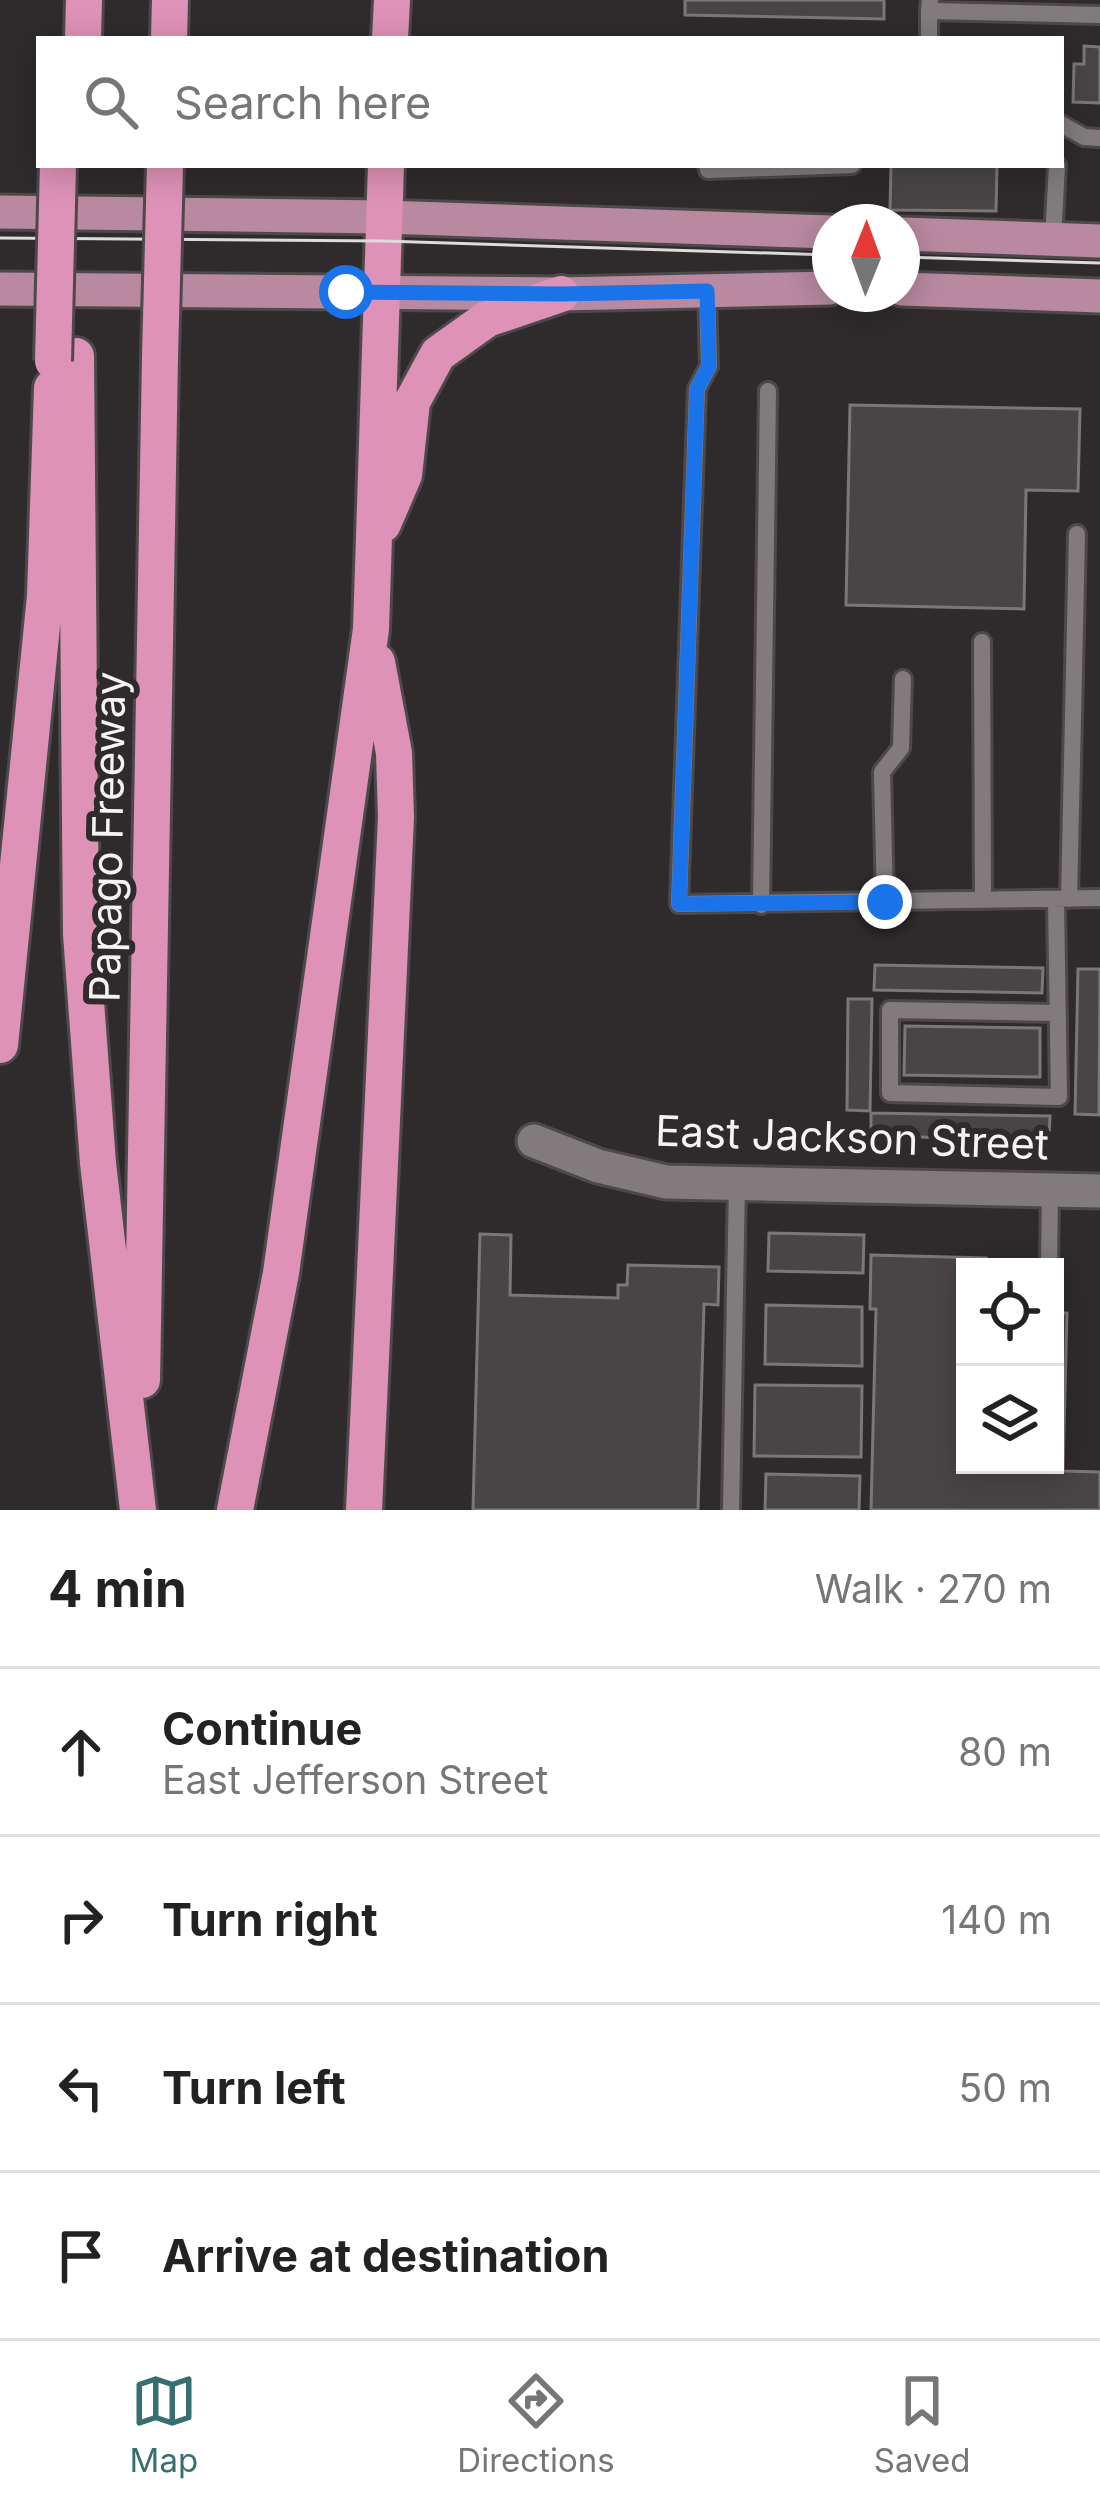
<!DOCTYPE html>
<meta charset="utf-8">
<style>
:root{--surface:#fff;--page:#f6f6f6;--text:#222;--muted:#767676;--line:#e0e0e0;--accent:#376e71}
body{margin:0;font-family:Inter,sans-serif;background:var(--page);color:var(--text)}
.controls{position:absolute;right:36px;bottom:36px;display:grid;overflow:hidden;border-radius:0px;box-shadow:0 6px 30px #0003}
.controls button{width:108px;height:108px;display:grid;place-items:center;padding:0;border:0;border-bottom:3px solid var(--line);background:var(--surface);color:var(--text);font:60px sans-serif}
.compass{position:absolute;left:812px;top:204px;width:108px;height:108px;border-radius:50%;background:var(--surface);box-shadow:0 6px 30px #0003;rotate:1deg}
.stop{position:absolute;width:36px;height:36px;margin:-27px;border:9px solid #1a73e8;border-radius:50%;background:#fff}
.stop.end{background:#1a73e8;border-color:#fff;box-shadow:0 3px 12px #0008}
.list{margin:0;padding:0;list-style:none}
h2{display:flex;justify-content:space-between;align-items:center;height:156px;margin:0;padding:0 48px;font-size:51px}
h2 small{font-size:39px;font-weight:400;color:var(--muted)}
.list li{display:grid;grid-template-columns:78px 1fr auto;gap:36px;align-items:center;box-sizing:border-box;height:168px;padding:0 48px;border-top:3px solid var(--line)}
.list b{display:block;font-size:45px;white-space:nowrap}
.list p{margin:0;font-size:39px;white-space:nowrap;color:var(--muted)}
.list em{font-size:39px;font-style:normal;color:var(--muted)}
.icon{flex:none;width:66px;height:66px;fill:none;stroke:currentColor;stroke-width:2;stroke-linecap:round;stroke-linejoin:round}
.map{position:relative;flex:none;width:1100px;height:1510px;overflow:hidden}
.search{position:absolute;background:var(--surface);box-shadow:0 6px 30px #0003;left:36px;right:36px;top:36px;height:132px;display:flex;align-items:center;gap:30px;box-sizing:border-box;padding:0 42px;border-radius:0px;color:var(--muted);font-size:45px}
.sheet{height:828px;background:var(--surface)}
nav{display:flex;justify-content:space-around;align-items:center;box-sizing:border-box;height:168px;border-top:3px solid var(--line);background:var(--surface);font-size:33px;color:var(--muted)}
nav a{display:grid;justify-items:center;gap:6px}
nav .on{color:var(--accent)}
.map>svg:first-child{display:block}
.building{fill:#494547;stroke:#7c7679;stroke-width:3}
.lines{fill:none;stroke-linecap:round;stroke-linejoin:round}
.service-casing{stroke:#4d494b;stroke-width:22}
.minor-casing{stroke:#4d494b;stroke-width:39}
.primary-casing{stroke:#4d494b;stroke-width:39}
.motorway-casing{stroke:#4d494b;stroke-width:42}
.service{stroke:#817b7e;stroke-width:16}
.minor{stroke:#817b7e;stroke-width:33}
.primary{stroke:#b989a0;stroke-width:33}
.motorway{stroke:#de92b7;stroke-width:36}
.tram{stroke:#dedbdd;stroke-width:3}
.motorway-bridge-casing{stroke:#4d494b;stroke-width:42;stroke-linecap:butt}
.motorway-bridge{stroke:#de92b7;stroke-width:36}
.route{stroke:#1a73e8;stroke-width:15}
.labels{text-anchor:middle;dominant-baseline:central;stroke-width:12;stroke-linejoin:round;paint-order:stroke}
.street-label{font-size:42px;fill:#f6f3f5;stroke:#2f2b2c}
</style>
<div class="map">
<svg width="1100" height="1510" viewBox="0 0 1100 1510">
<rect width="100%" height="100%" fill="#2f2b2c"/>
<path class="building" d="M685,0H884V19L685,15Z
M1084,46L1100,47V103L1073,102L1074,64H1084Z
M891,165H997L996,211L890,210Z
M850,405L1080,409L1078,491L1026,490L1024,609L846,605Z
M875,965L1043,968L1042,993L874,990Z
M1078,969H1100L1099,1115L1075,1114Z
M848,999H872L870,1111L847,1110Z
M905,1026L1040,1028V1077L904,1075Z
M871,1113L1050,1116L1049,1140L871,1136Z
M769,1233L864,1235L863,1273L768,1271Z
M480,1234L511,1235L510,1295L618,1298V1285H627L628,1265L719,1267L718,1305L704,1304L698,1510H473Z
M871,1255L986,1258L985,1267H965V1465H1055V1313H1067L1063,1471L1100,1472V1510H871L876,1309H870Z
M766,1305L862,1307V1366L765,1364Z
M755,1385L862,1386L861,1457L754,1456Z
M766,1474L860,1476L859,1510H765Z"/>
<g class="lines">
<defs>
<path id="service" d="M930,0L929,11L1100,15
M929,39V11
M1061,124L1084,137L1100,138
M707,165L708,170L852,165
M1053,240L1057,165
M707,291L709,366L697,389L679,904L1100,898
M982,642L983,900
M1069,899L1077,534
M1056,900L1059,1097L890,1093V1010L1056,1013
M885,902L882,772L901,748L903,679
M761,905L768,391
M1049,1267L1050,1190
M731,1510L737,1183"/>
<path id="minor" d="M534,1141L598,1166L666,1182L1100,1191"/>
<path id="primary" d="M0,212L384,217L830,232
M902,234L1100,241
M0,289L561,294L830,288
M902,289L1100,296"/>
<path id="motorway" d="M83,39L84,0
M169,39L170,0
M390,39L392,0
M76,356L81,934L98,1163L138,1510
M383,524L404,475L412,402L438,354L487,319L561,294
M0,1045L45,596L52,388
M142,1380L160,357
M235,1510L281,1273L371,629L386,165
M364,1510L396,817L394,753L377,662"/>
</defs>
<use href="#service" class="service-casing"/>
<use href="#minor" class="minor-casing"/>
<use href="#primary" class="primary-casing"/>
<use href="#motorway" class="motorway-casing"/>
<use href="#service" class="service"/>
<use href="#minor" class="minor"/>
<use href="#primary" class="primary"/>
<use href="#motorway" class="motorway"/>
<path class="tram" d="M0,238L384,241L830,255
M902,257L1100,263"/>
<defs>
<path id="motorway-bridge" d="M160,357L165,165
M53,361L58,165"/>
</defs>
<use href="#motorway-bridge" class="motorway-bridge-casing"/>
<use href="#motorway-bridge" class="motorway-bridge"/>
</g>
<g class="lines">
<path class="route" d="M346,292L561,294L707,291L709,366L697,389L679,904L885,902"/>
</g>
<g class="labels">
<g class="street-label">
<text transform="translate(107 837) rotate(-89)">Papago Freeway</text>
<text transform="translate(852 1137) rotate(2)">East Jackson Street</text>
</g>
</g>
</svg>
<div class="controls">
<button><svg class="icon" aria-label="locate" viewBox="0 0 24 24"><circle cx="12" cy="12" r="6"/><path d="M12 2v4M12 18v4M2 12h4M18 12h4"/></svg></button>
<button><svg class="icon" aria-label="layers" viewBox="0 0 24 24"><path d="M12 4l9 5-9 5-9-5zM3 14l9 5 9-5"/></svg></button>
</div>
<svg class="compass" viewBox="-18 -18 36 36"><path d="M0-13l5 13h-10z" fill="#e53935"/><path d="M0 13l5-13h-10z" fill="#767676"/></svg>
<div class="stop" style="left:346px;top:292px"></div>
<div class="stop end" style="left:885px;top:902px"></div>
<div class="search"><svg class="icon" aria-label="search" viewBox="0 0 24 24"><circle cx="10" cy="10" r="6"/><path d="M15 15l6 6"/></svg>Search here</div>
</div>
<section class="sheet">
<h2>4 min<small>Walk · 270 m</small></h2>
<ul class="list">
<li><svg class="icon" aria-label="ahead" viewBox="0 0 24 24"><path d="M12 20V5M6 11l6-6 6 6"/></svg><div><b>Continue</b><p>East Jefferson Street</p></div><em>80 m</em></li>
<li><svg class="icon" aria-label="right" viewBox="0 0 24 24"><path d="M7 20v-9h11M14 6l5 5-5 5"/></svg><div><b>Turn right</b></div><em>140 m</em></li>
<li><svg class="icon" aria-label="left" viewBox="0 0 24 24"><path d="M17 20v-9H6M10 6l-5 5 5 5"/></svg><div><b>Turn left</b></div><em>50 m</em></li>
<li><svg class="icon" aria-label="arrive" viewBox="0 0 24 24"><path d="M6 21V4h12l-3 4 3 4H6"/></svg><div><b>Arrive at destination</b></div></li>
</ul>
</section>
<nav>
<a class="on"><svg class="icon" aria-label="map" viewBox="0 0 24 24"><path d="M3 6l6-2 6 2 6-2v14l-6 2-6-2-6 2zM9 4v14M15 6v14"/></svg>Map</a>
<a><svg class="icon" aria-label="directions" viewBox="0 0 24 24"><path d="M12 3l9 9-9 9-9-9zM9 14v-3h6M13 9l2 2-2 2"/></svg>Directions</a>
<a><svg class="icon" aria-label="saved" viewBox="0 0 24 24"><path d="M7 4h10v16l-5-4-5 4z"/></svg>Saved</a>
</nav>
